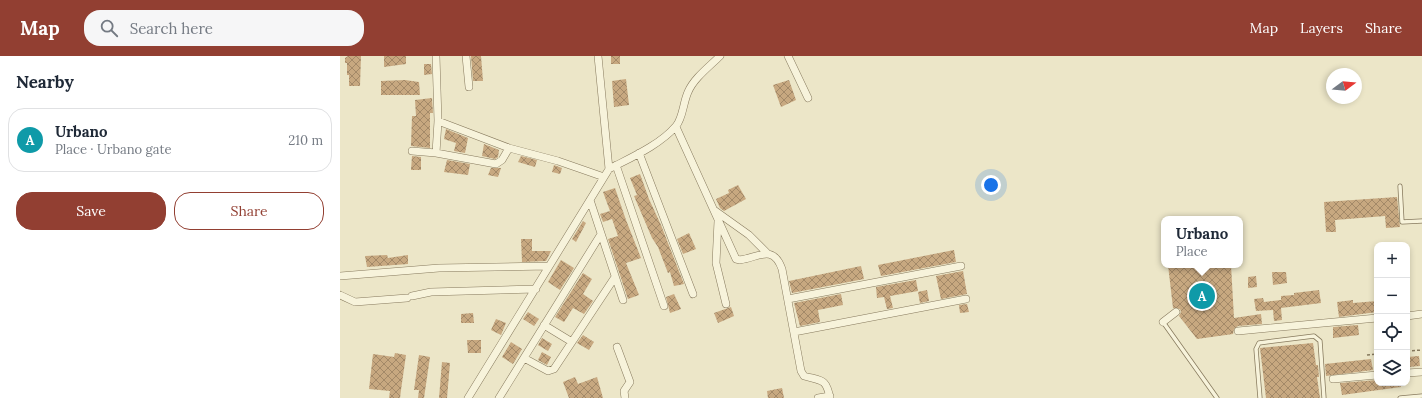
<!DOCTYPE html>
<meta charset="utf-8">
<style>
:root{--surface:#fff;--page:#f6f6f7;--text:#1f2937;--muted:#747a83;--line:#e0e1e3;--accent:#923f32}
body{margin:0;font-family:Lora,serif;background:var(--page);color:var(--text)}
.controls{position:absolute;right:12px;bottom:12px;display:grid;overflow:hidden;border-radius:8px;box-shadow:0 2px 6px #0003}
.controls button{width:36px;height:36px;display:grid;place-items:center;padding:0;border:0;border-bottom:1px solid var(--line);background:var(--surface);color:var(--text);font:20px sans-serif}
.compass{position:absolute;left:986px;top:12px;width:36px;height:36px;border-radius:50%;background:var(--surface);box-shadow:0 2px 6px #0003;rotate:74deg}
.you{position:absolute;left:651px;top:129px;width:14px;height:14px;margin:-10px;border:3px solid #fff;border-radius:50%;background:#1a73e8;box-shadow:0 0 0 6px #1a73e833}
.badge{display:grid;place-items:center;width:26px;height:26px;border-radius:50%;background:var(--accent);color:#fff;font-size:13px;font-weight:700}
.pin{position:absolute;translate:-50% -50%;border:2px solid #fff;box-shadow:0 1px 4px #0006}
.popup{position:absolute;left:821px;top:160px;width:82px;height:52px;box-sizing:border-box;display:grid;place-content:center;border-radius:8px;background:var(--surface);filter:drop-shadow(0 1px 3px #0005);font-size:13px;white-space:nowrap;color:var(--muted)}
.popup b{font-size:15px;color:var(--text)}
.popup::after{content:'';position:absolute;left:50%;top:100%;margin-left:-8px;border:8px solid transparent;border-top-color:var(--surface)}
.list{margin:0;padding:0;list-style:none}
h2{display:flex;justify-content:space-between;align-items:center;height:52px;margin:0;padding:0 16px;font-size:17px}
h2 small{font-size:13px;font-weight:400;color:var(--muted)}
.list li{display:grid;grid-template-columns:26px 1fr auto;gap:12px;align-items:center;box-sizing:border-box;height:64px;margin:0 8px 8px;padding:0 8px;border:1px solid var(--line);border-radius:16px}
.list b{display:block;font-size:15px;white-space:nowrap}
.list p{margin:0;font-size:13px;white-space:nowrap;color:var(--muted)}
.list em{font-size:13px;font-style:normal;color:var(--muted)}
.actions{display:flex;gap:8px;padding:12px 16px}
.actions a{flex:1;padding:9px 0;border:1px solid var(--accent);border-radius:16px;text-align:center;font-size:14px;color:var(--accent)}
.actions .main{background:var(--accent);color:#fff}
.icon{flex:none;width:22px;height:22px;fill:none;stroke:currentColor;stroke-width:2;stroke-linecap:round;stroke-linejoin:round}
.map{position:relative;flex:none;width:1082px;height:342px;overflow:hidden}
header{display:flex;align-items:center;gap:24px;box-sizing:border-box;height:56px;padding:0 20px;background:var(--accent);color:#fff}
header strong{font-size:19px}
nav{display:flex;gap:22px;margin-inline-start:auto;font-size:14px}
.search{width:280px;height:36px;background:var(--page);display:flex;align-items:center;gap:10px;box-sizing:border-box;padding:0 14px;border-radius:16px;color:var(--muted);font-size:15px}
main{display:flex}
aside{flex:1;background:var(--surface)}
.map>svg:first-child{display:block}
.building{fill:url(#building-cross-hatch)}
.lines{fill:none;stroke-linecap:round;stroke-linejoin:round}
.service-casing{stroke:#877a5e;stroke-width:5}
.minor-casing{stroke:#877a5e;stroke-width:8}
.path{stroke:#877a5e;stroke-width:1.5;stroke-dasharray:3 2;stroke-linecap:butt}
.service{stroke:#f7f3db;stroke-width:3.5}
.minor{stroke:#f7f3db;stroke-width:7}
</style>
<header>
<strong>Map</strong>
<div class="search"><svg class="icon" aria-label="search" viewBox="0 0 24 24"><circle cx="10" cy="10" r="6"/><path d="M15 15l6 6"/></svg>Search here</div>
<nav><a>Map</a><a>Layers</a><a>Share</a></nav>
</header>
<main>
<aside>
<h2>Nearby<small></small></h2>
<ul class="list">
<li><span class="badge" style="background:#0f9aa8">A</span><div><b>Urbano</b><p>Place · Urbano gate</p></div><em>210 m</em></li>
</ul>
<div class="actions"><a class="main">Save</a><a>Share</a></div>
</aside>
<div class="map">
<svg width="1082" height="342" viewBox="0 0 1082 342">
<defs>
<pattern id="building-cross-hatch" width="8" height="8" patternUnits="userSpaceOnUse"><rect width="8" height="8" fill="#c7a880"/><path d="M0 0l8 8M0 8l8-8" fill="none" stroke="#a38968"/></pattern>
</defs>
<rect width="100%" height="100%" fill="#ece6c8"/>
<path class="building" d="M8,0H21L20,30H9V19H7V7H5V2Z
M44,0H66V8L44,11Z
M131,0H141L143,25H133Z
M271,0H280V8H271Z
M84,8H91L92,18L84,19Z
M286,23L289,49L274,51L272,25Z
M65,24L79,26L80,39H41V25Z
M449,24L456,44L441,51L433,29Z
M92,42L93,57H90V92L71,90L72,60H76L75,44Z
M106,73L128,82L125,97L114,95L116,87L104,83Z
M144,88L159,94L158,101L155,103L142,100Z
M72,100L81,101V114H71Z
M181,100L197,104L195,111L178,106Z
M107,104L130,108L128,119L104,116Z
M214,109L222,112L220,118L212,116Z
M151,112H161L158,121L148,119Z
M300,118L309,143L321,169L344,228L334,230L330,216L328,217L318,191L312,182L294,140L297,139L290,122Z
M398,129L406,143L384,155L380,152L376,143L389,137L388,134Z
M275,132L286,164L301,202L286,207L299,239L288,243L268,183L278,180L272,163L263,166L260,158L270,155L263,136Z
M1057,141L1060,171L1046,172L1045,160L995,164L996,176H986L984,146Z
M243,165L246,167L236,186L232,183Z
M349,177L356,193L343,198L337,183Z
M181,183H192V195H211L206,205L182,206Z
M614,194L616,206L541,220L538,209Z
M47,199L48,202L68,199V208L27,211L25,200Z
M221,204L234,212L220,234L208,226Z
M828,209H891L894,262L921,258L922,268L898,270L894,273L893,278L857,283L839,260L841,256L840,253L833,252Z
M521,210L524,223L452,237L449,225Z
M623,215L627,238L601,243L596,220Z
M932,216H946L947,227L933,229Z
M243,217L252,223L243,238L253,245L244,258L233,252L224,266L215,261Z
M916,220L917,231L908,232V221Z
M576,224L578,235L550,240L553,252L547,253L544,241L537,242L536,231Z
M587,234L589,245L580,247L578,236Z
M979,234L981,247L941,252L942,264L934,265L933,254L916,255L914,243L923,242L924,246L941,244V240L954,239V237Z
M334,238L341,253L330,257L326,241Z
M501,238L503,249L478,254L480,266L460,270L454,247Z
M1013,244V247L1037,245V256L999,261L997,246Z
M627,248L629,256L620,257L619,249Z
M391,251L394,260L378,267L374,257Z
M188,256L199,263L194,270L183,263Z
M133,257L134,267H121V258Z
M156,263L166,267L161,279L151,274Z
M1018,269L1019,279L993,282V271Z
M243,279L254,286L249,294L237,287Z
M202,282L212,288L208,295L198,289Z
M127,284H141V297H128Z
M171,286L182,293L173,308L162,301Z
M973,287L976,309H978L979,321H977L980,342H926L920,292Z
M202,296L211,301L207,309L198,304Z
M55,297L66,299L61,334L60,342H49L50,335L29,333L33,298L54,301Z
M79,299L90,301L84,342H78L79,334H74Z
M1079,300L1080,310L1069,311L1067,301Z
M1031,303L1033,314L986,320L985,308Z
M102,306L110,307L107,342H99Z
M235,321L238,328L257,321L263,342H229L223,326Z
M1037,324V327H1061V331L1002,339L1000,327Z
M442,332L444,342H428L427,335Z"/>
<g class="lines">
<defs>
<path id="service" d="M1060,130L1062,166L1082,165
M823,266L877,342
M920,342L916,293L919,287L974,280L980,285L984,342
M1060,342L1082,340"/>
<path id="minor" d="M126,0L129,31
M448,0L468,42
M98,65L169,92L218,105L264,121
M336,71L396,203L400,204C419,201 433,188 442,213L461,315L464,320C482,325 486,322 490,342
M72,95L96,97L156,108L162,104L169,92
M96,97L98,65L96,0
M299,97L353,238
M276,109L324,250
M269,113C290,102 320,89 336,70C343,62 343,47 348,36C354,22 369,11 380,0
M250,144L283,244
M374,154L409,179L427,197
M378,165L376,207L386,248
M0,220L99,212L209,210
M0,239L15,246L67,242
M72,240L91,236L196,233
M448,243L621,210
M1067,260L1082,258
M823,266L836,256
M204,269L232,286
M898,275L1037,262
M454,276L626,243
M277,291L290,326L284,335L285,342
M184,302L208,315L214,313L275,221
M1067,317L1082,316
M993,323L1037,319
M128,342L269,113L258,0
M159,342L261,178
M478,342L490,340"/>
</defs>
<use href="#service" class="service-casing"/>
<use href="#minor" class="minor-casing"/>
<path class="path" d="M1067,295L1082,294
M1027,299L1037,298"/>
<use href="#service" class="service"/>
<use href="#minor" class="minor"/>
</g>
</svg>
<div class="controls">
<button>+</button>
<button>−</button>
<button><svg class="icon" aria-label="locate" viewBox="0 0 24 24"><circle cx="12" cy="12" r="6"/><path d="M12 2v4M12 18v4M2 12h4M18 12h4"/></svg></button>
<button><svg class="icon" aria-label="layers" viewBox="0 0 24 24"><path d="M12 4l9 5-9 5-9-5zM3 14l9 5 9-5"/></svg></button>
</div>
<svg class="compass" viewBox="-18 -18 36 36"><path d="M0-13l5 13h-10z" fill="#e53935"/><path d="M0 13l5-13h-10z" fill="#747a83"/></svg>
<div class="you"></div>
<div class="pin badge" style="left:862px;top:240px;background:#0f9aa8">A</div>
<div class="popup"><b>Urbano</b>Place</div>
</div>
</main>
